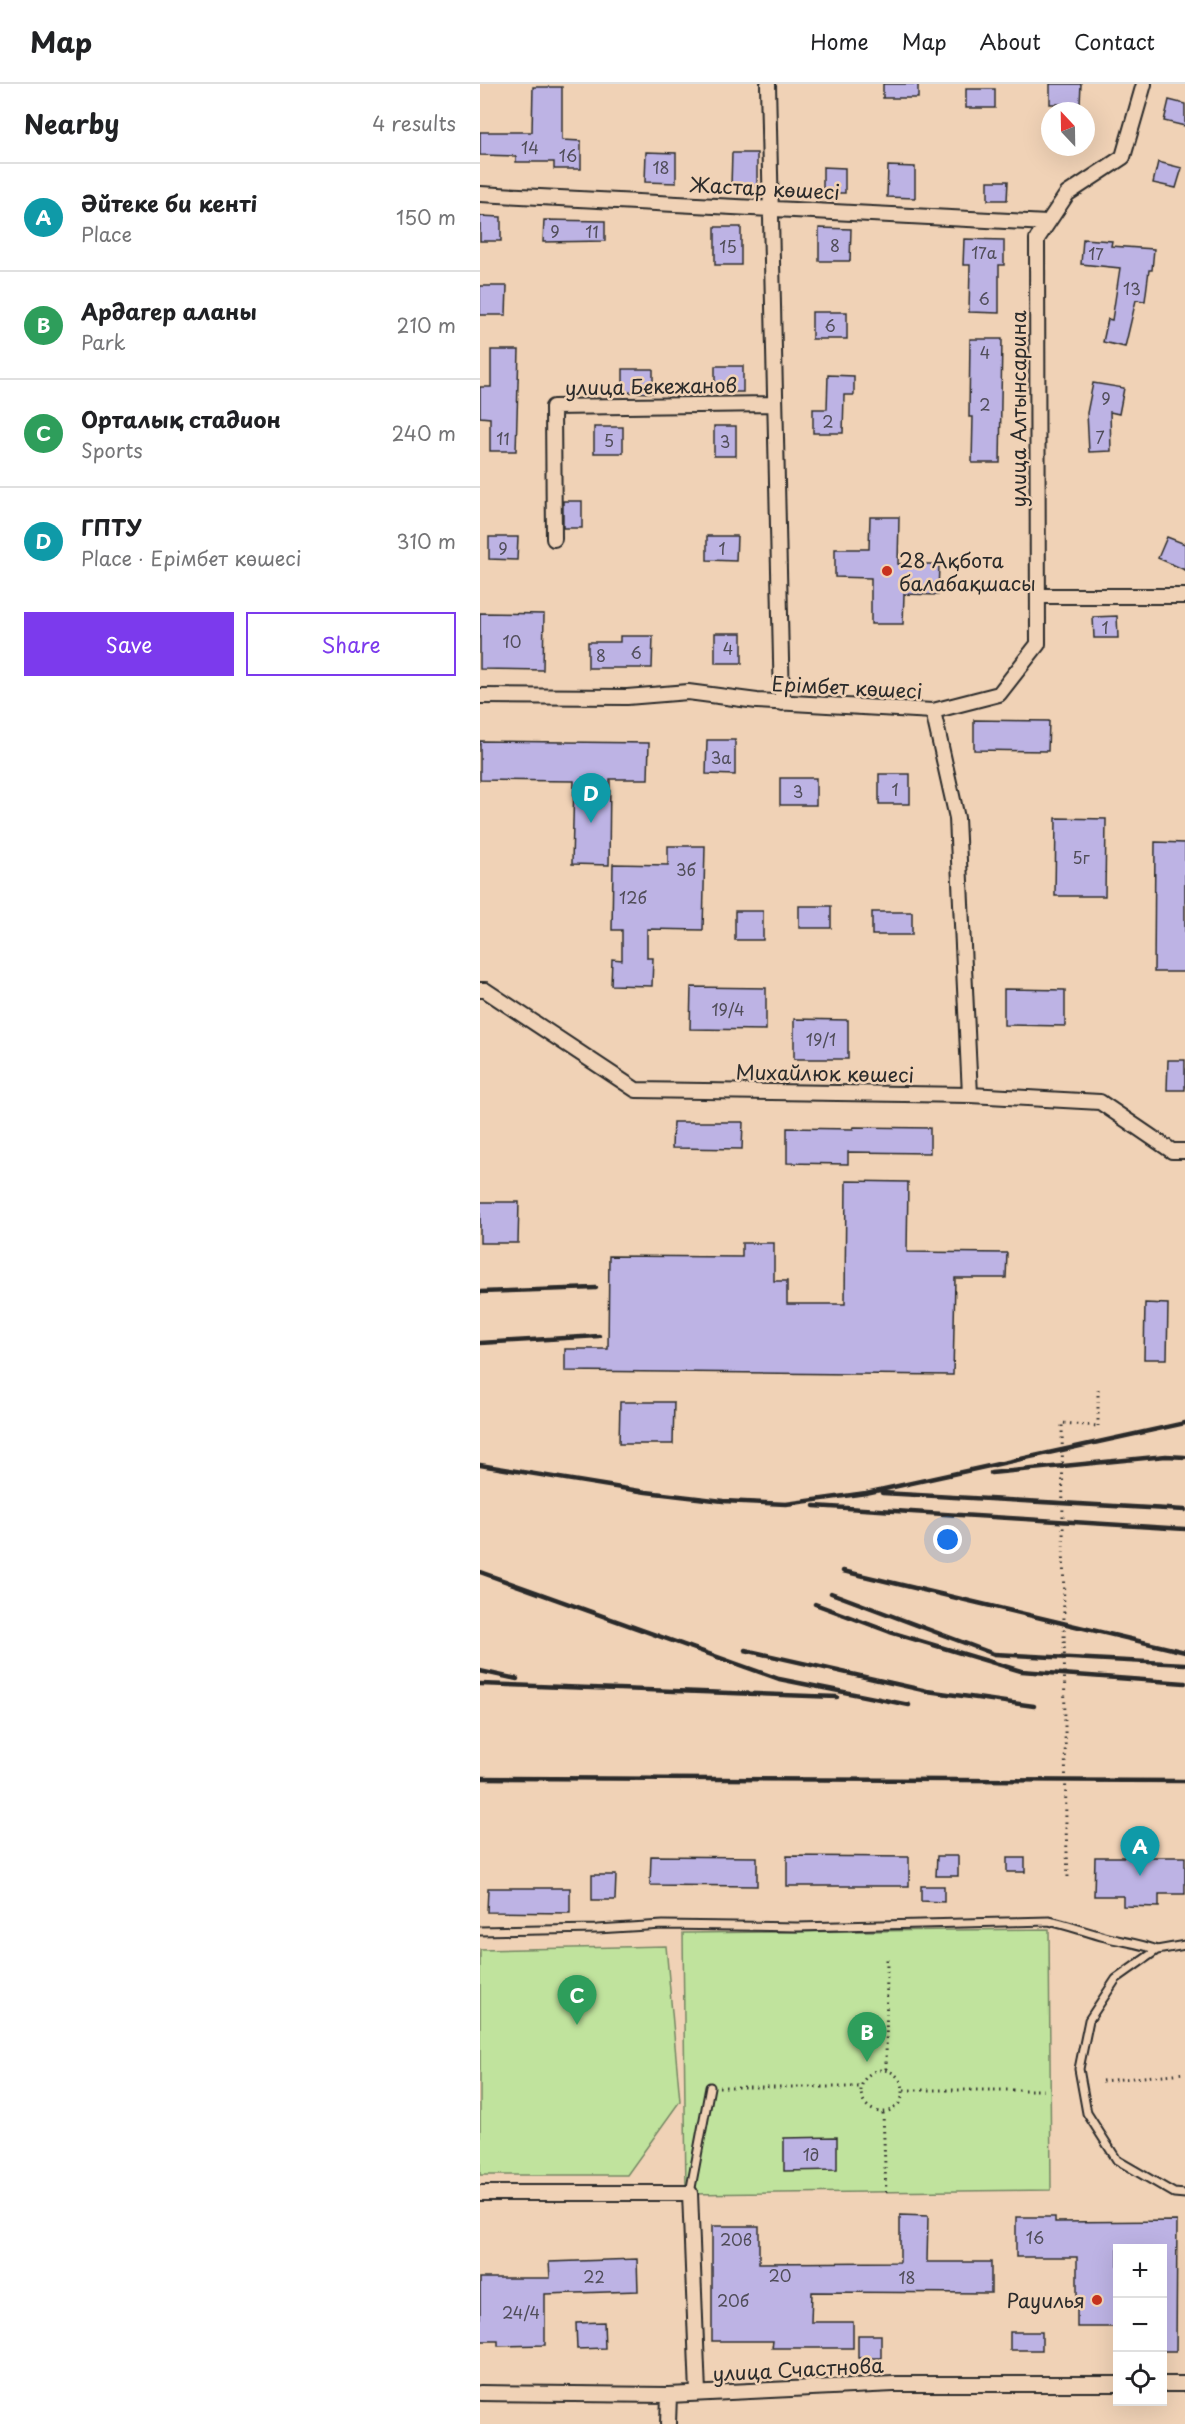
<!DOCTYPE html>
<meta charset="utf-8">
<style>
:root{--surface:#fff;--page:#f2f2f2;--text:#202124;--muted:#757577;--line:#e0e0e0;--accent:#7c3aed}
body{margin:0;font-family:"Playpen Sans",sans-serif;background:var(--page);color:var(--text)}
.controls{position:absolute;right:18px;bottom:18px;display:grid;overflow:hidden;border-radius:0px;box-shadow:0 6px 24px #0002}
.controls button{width:54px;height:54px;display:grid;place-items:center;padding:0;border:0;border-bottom:2px solid var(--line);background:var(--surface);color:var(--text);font:30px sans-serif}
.compass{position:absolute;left:561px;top:18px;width:54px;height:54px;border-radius:50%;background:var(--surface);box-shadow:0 6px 24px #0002;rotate:338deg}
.you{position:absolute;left:468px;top:1456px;width:21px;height:21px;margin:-15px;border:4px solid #fff;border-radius:50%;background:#1a73e8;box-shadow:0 0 0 9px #1a73e833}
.badge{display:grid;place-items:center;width:39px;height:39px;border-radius:50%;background:var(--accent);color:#fff;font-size:20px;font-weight:700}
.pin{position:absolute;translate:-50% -50px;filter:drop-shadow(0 2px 3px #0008)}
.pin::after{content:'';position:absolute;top:32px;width:21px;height:18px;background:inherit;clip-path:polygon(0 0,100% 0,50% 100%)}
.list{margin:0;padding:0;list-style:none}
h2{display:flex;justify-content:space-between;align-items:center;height:78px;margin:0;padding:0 24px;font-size:26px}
h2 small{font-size:20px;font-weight:400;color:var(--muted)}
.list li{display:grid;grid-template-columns:39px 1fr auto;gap:18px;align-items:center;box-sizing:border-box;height:108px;padding:0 24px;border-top:2px solid var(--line)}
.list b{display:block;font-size:22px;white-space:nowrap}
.list p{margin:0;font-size:20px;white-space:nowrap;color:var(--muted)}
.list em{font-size:20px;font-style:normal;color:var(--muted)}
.actions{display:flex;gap:12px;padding:18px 24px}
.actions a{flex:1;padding:14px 0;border:2px solid var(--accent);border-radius:0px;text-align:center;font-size:21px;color:var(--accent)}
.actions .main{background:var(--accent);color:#fff}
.icon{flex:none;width:33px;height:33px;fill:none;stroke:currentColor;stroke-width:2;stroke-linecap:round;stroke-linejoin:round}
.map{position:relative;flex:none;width:705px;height:2340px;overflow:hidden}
header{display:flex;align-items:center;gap:36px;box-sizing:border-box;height:84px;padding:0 30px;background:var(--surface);border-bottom:2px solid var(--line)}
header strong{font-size:28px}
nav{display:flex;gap:33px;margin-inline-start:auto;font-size:21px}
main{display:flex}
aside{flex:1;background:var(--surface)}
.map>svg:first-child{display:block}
.green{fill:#c0e39d;stroke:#768764;stroke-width:1.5}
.building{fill:#bdb3e4;stroke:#2b2b2b;stroke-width:1.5}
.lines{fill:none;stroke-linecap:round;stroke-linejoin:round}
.lane-casing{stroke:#2b2b2b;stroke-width:11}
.street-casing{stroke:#2b2b2b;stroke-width:18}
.path{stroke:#2b2b2b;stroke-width:3;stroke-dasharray:1.5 4.5;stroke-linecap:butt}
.lane{stroke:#f0d2b6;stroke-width:7}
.street{stroke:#f0d2b6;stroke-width:14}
.rail{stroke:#2b2b2b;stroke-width:4.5}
.path-bridge{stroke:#2b2b2b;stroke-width:3;stroke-dasharray:1.5 4.5;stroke-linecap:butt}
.poi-dot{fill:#c8321e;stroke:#f0d2b6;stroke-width:2}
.labels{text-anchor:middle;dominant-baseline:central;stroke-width:5;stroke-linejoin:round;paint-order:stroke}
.number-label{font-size:16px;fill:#504d59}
.street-label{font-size:20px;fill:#2b2b2b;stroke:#f0d2b6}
.poi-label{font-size:20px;fill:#2b2b2b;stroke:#f0d2b6;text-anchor:start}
</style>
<header>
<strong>Map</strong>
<nav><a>Home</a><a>Map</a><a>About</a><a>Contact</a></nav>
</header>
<main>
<aside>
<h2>Nearby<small>4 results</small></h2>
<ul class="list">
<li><span class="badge" style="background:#0f9aa8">A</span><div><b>Әйтеке би кенті</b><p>Place</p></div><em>150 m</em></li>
<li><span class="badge" style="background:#2e9e5b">B</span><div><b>Ардагер аланы</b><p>Park</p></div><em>210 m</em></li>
<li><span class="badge" style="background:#2e9e5b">C</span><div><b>Орталық стадион</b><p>Sports</p></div><em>240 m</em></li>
<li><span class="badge" style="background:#0f9aa8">D</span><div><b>ГПТУ</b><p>Place · Ерімбет көшесі</p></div><em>310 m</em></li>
</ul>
<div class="actions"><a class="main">Save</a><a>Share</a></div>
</aside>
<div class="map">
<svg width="705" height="2340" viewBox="0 0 705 2340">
<rect width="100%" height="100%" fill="#f0d2b6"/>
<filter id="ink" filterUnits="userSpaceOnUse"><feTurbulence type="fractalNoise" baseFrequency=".0167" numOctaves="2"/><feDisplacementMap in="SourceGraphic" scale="12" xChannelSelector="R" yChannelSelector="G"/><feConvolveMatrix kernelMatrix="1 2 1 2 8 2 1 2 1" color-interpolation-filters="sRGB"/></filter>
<g filter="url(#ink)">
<path class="green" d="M569,1845L571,2106L206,2110L203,1849Z
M186,1862L200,2017L147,2091H0V1866Z"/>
<path class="building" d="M403,0H438V14H403Z
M570,0H601L600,20H570Z
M53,3H82V56L101,57V85H74V78H36V72L0,71V48H52Z
M486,5H515V24H486Z
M689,16L705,20V42L684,37Z
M166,68L196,69V99L165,98Z
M252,69H277V102H251Z
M678,78L702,84L696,104L673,99Z
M408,82L435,83V114L407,113Z
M343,83L365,84V109H343Z
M508,97H528L527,116H508Z
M0,132L21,133V157H0Z
M64,136L125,137V157L63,158Z
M235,143H261V181H235Z
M339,144L371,145L370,177H339Z
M484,155L524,156V181H519V229L489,228L490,181H483Z
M603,155L632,157L631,162L674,165L672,186H669L665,217L656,216L645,263L623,258L628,235L632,236L640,184L601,180Z
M0,202H27L26,231H0Z
M332,228H367V255H332Z
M490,255H522L520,379H492L493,333H489Z
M11,266H39L36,367H10V334L0,333V303H11Z
M235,282H263V308H235Z
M143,285H173V309L143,308Z
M348,291L374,292V311H364L363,349H333V325H347Z
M613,299L644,304L639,330L630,328L631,367L609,368L607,329Z
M234,342H256V372H234Z
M114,343H143V369H114Z
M83,417H102V444H83Z
M390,433H419L418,480H459L458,511L424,510L423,540H391V494L355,493V465H389Z
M227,452H257L256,477L227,476Z
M9,453H38L37,476L9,475Z
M687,453L705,460V486L678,474Z
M0,529L64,530L63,586L0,585Z
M637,532L638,554H614L613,533Z
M235,549H262V579H235Z
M140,552H173L172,584H108V558H140Z
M494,636L569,637L568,667L494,666Z
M227,656H255V691L226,690Z
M0,657L169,659L168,695H130L129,781L92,780L94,697L0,696Z
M399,690H430V720H399Z
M300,694H336V721H300Z
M576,734L626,735L625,812H575Z
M675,758L705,759V888H674Z
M188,762H225L223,846L167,845V874H173L172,902L131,901L132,875L142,876V846H132L133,780L188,781Z
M319,822H351V844H319Z
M255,827H283V856H255Z
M392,828H432V851H392Z
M211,903L286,904V946L210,945Z
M524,905L585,906V942L524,941Z
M314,935L368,936V975H314Z
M688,976H705V1006H687Z
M193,1038H263L262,1065L192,1064Z
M374,1043L450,1044V1069L368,1068V1080L307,1079V1044L373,1045Z
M366,1097L428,1098L427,1168L527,1169L526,1194H475L473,1291L85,1287V1265H128L129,1172L262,1173V1159H294V1197H307V1220H365Z
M0,1118H39L38,1159H0Z
M665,1219L688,1220L687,1275H664Z
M140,1318H194L193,1360H139Z
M171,1772L277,1773V1802L170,1801Z
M307,1772L429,1773V1802H307Z
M457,1772H478V1792H456Z
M615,1773H705V1810H679V1823L643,1822V1812H614Z
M527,1774H545V1788H527Z
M112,1791H136L135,1816H112Z
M441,1802H464V1818L441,1817Z
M8,1804H90V1829L7,1828Z
M357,2053V2086L304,2087V2054Z
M420,2131L448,2132L447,2178H511V2209L332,2208L331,2238H373V2264H292L293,2257H232V2142H279V2179L420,2178Z
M536,2133H575V2138L697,2137L696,2267H682V2164H638V2243H597V2173H536Z
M157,2175L158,2207L65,2210V2261L18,2262V2257H0V2194H70L69,2178Z
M124,2238L125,2264L97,2265L96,2239Z
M530,2248H562V2266H530Z
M378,2251H401V2274H378Z"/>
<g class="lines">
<defs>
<path id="lane" d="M0,1847L117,1845L183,1841L317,1843L569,1837C588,1841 606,1848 625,1853C643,1858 660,1859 677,1866
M705,1861L677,1866L636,1895L609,1936L599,1985L607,2029L637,2076L694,2109L705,2110
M210,2109L230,2003"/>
<path id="street" d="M288,0L302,619
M0,110L567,139
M74,455L73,323L294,320
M558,512H705
M0,612L147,613L208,608L277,617L453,627L477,734L490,1011
M453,627L519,610L558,560L557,155L587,110L643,73L664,0
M0,906H5L156,1006L490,1011L620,1018L692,1067H705
M0,2109H210L218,2309
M682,2300H705
M0,2309L189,2311L414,2300H638
M188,2340L189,2311"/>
</defs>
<use href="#lane" class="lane-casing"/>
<use href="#street" class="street-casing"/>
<path class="path" d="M618,1305V1342
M406,1985L407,1874
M381 2007a21 21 0 1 1 42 0a21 21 0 1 1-42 0Z
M622,1997L705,1989
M239,2003H380
M424,2006H567
M403,2029L406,2108"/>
<use href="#lane" class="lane"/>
<use href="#street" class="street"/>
<path class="rail" d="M0,1208L116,1204
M0,1259L119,1252
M0,1381L166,1408L243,1417L306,1420L386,1409L705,1339
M511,1389L686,1372L705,1373
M402,1409L705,1426
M334,1422L705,1445
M363,1487L705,1568
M0,1488L299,1595L429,1621
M351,1509L514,1570L705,1580
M335,1520L410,1548L541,1587L705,1599
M265,1566L447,1607L554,1622
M0,1587L37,1595
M0,1600L357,1613
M0,1694L705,1697"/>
<path class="path-bridge" d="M588,1793L586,1744L582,1339L618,1342"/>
</g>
</g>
<g class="poi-dot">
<circle cx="407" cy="487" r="6"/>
<circle cx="617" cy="2216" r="6"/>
</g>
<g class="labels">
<g class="number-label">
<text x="50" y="63">14</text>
<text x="88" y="71">16</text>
<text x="181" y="83">18</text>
<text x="75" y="147">9</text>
<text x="112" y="147">11</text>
<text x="355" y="161">8</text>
<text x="248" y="162">15</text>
<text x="504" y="168">17а</text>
<text x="616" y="169">17</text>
<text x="652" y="204">13</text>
<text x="504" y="214">6</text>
<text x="350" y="241">6</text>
<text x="505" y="268">4</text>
<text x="626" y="314">9</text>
<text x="505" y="320">2</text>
<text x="348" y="337">2</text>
<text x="620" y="353">7</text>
<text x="23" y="354">11</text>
<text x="129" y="356">5</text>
<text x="245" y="357">3</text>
<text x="23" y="464">9</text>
<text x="242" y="464">1</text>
<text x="625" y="543">1</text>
<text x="32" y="557">10</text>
<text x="248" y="564">4</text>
<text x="156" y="568">6</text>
<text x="121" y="571">8</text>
<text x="241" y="673">3а</text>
<text x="415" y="705">1</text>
<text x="318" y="707">3</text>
<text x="601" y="773">5г</text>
<text x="206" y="785">3б</text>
<text x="153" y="813">12б</text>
<text x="248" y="925">19/4</text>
<text x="341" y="955">19/1</text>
<text x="331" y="2070">1д</text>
<text x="555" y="2153">16</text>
<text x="256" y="2155">20в</text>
<text x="300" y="2191">20</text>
<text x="114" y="2192">22</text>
<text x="427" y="2193">18</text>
<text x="253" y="2216">20б</text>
<text x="41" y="2228">24/4</text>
</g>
<g class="street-label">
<text transform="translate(285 104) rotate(3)">Жастар көшесі</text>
<text transform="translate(171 302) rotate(-1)">улица Бекежанов</text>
<text transform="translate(538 325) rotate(-90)">улица Алтынсарина</text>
<text transform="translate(367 603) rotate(3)">Ерімбет көшесі</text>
<text transform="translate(345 989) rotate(1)">Михайлюк көшесі</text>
<text transform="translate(318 2285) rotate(-3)">улица Счастнова</text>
</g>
<g class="poi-label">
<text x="419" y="476">28 Ақбота<tspan x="419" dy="23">балабақшасы</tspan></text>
<text x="605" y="2216" text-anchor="end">Рауилья</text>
</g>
</g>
</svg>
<div class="controls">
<button>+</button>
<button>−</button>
<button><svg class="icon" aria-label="locate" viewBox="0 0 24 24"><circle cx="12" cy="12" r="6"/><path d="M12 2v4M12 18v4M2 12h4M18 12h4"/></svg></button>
</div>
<svg class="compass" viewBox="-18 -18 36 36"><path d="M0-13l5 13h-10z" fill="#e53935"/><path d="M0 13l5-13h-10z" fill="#757577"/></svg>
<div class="you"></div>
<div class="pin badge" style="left:660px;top:1792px;background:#0f9aa8">A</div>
<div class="pin badge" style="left:387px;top:1978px;background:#2e9e5b">B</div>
<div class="pin badge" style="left:97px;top:1941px;background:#2e9e5b">C</div>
<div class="pin badge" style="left:111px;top:739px;background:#0f9aa8">D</div>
</div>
</main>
